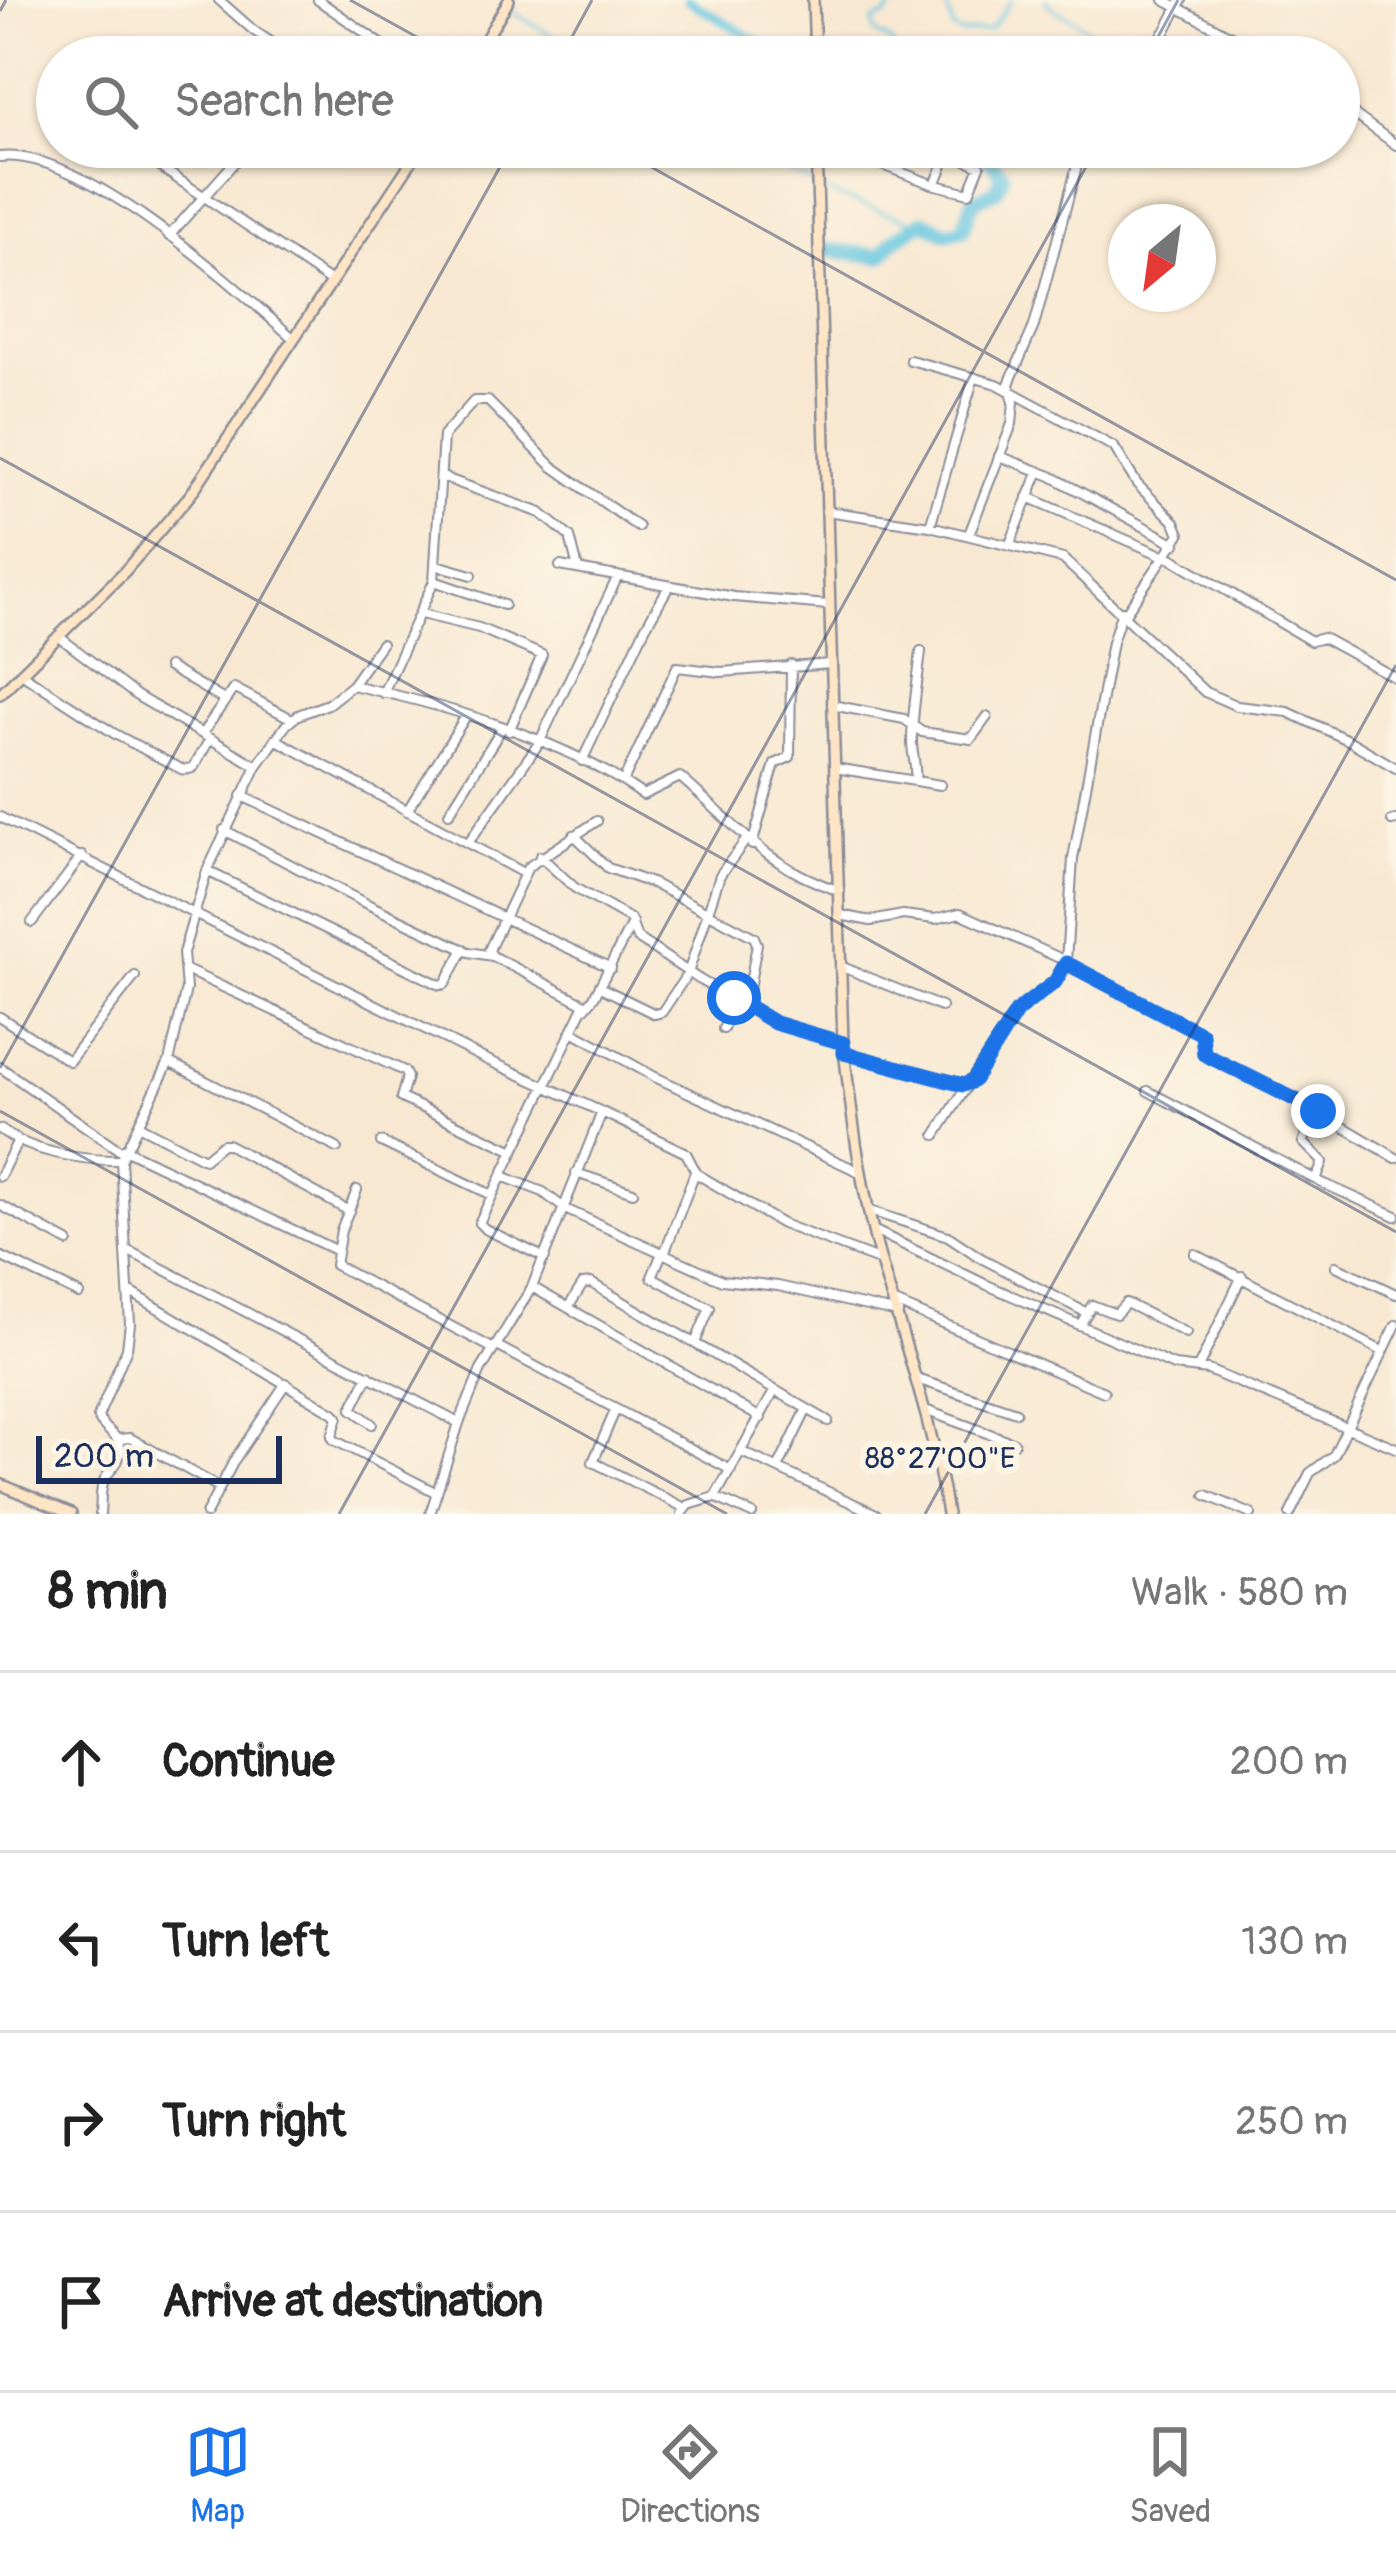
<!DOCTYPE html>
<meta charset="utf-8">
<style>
:root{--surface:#fff;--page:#f6f6f6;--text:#222;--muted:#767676;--line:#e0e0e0;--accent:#1a73e8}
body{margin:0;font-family:Pangolin,sans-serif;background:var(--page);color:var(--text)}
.compass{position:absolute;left:1108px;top:204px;width:108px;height:108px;border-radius:50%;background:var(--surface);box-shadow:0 3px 9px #0004;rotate:209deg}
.scale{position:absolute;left:36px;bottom:30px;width:246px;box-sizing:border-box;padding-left:12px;border:6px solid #1b2f5e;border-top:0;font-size:33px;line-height:42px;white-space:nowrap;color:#1b2f5e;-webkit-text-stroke:9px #fcf5e5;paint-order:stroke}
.stop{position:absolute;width:36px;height:36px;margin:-27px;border:9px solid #1a73e8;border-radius:50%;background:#fff}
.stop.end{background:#1a73e8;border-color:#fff;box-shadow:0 3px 12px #0008}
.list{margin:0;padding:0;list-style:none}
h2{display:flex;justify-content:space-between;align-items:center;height:156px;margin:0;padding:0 48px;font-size:51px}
h2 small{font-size:39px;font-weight:400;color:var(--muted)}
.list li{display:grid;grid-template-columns:78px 1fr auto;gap:36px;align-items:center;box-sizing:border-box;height:180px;padding:0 48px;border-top:3px solid var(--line)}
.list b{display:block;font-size:45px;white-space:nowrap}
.list em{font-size:39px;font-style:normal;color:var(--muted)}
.icon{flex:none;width:66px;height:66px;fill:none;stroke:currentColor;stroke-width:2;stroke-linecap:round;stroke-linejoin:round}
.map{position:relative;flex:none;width:1396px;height:1514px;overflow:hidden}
.search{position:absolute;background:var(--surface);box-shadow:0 3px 9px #0004;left:36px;right:36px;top:36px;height:132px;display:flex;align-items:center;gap:30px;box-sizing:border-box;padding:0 42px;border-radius:66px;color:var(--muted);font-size:45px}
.sheet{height:876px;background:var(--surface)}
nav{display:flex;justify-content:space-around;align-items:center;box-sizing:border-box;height:168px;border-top:3px solid var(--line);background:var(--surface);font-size:33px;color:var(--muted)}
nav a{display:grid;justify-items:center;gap:6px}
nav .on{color:var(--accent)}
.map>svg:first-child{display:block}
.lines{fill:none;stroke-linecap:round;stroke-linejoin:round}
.stream{stroke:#63c6e1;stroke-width:3}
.canal{stroke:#63c6e1;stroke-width:9}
.river{stroke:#63c6e1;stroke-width:15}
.street-casing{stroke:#8a8c98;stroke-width:12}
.secondary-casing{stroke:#8a8c98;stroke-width:14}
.street{stroke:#fff;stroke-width:8}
.secondary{stroke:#fee5c5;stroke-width:9}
.route{stroke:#1a73e8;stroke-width:15}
.ticks{fill:none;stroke:#1b2f5e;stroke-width:3;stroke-opacity:0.45}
.ticks-label{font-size:30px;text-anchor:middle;fill:#1b2f5e;stroke:#fcf5e5;stroke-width:12;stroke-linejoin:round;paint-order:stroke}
</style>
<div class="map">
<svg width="1396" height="1514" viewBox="0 0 1396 1514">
<rect width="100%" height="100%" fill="#fcf5e5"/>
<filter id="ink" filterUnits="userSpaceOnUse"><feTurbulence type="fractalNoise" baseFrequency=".00833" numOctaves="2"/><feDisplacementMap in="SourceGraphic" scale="24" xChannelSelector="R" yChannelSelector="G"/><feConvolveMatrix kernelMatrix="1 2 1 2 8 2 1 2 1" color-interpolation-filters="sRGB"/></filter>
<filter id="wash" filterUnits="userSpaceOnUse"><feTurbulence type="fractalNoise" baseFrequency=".004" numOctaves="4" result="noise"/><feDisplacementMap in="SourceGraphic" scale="48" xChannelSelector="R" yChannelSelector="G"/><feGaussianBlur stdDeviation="2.7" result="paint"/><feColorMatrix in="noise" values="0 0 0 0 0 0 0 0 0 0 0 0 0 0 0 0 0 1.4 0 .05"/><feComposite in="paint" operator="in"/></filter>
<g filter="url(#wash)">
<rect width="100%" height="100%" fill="#f8e8d1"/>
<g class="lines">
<path class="stream" d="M897,0L886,16L873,21L875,34L889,40L900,57
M940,0L947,8L954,30L961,34L990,30L1012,0
M1045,0C1067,27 1086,6 1096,57
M512,12L589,57
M744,147L832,194L919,224"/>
<path class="canal" d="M687,0L785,57"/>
<path class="river" d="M826,250L881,256L894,240L923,221L947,233L963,229L973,201L996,191L1003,175L990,159L969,147"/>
</g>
</g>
<g filter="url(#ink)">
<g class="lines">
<defs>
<path id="street" d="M219,0L253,30L293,57
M318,0L400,57
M1164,0L1270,57
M1143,57L1165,32L1182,0
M1339,103L1396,145
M834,147L932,184L969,193L980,166L936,147
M0,157C83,148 233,285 294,339
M157,165L331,282
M935,185L948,153
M169,236L248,147
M910,360L997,384L1114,447L1137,484L1175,522L1180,534L1125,614
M999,456L1051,476L1176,544
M442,477L541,513L570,537L578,569
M1028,497L1166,557
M826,511L930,526L1063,559L1205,692L1237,706L1288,712L1348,740L1396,768
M930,526L974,377
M969,534L1012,424L1014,402L1009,384L1034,326L1082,147
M1010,544L1039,471
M1168,556L1311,641L1323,638L1396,678
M437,565L472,575
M560,566L734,597L828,605
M434,581L504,605
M421,614L479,628L542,655L509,731
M58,636L137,696L257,766
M168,667L224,700
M21,673L115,734L183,770L193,768L210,739
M352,685C447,706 562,738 643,795L680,777C736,825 767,868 840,891
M383,693L434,581L443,436L474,401H488L552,466L638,527
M832,705L904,719L922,732L971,739L987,717
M202,734L234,688L292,719
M275,739L523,873
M582,761L645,628L669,586
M835,768L940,785
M624,780L677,667L721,672L831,664
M915,781C917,765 912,756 912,742C912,711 918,681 921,651
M242,796L611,968
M407,811L466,716
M449,813L502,728
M0,817L483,1058L602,1112L532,1287L481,1370L459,1423L430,1514
M1392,821L1396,820
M224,830L363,902L469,952L492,956
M574,835L608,868L654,884L754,937L757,944L746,1005
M468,843L539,743L618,576
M752,845L775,764L790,757L791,665
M540,856L575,888L630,919L637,938L700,980L775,1023L843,1043
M207,871L440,985L445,984L464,949
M840,915L871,921L903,915L935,919L960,913L1066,961
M32,922L82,856
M1066,963L1202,1034L1203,1054L1310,1107L1396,1158
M840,966L941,1007
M186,970L404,1071L407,1077L401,1098L514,1151
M600,987L655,1014L662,1012L688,973L720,875L746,840
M585,1008L594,997L632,923
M0,1017L69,1061L135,976
M723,1029L737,1000
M574,1032L655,1077L860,1172
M844,1053L968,1085L1017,1011L1055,982L1066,961L1073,859L1112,642L1122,611
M169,1062L337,1148
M0,1067L122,1152
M1148,1091L1320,1182L1396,1216
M602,1112L686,1153L697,1174L782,1224L881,1261
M138,1125L204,1159L222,1144H227L349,1211
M0,1129C29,1152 83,1161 121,1160
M936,1135L967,1086
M381,1142L492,1195
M124,1149L335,1250
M576,1173L633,1192
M0,1176L17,1142
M502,1176L543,1192L565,1209L722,1280L778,1286L898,1313
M1316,1180L1323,1162L1303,1142L1318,1111
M357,1190L341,1230L335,1265L492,1348
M0,1205L68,1242
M870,1211L948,1236L981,1258L1087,1313
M875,1231L987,1285L1174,1366L1208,1370L1396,1448
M127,1250L459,1423
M662,1253L652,1277L710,1308L695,1343
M664,1254L695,1172
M1195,1254L1382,1351
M0,1256L79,1294
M545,1258L485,1229L479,1223L585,1004L492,956L489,950L528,867L597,821
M1336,1266L1396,1294
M532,1287L761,1418
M129,1291L334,1413L338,1417L332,1436L334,1440L437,1493
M895,1303L1104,1392
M569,1306L583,1284L591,1283L828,1421
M1080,1325L1092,1305L1116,1314L1126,1303L1186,1333
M497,1346L731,1470
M1198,1368L1242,1276
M369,1375L352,1409L372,1424
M917,1379L1016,1412
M925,1410L1014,1443
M615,1411L593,1462L685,1508
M118,1439L130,1438L219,1487
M742,1452L876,1514
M778,1468L807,1409
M1206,1495L1251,1514
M715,1497L775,1390
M100,1514C101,1505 100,1492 103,1483C107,1470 122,1464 120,1448C119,1434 102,1429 98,1417L127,1348L130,1324L121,1160L169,1062L186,989L183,953L207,871L257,766L286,725L298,715L328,704L352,685L381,644
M206,1514L235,1459L286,1383
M682,1514L689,1505L715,1497L752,1514
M1290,1514L1310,1473L1334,1455L1396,1325"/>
<path id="secondary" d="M813,0L815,57
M475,57L509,0
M816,147L843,1043C852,1117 861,1191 881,1262C905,1346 934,1428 947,1514
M0,694L125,571L191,494L421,147
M0,1484L71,1514"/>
</defs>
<use href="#street" class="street-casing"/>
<use href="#secondary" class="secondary-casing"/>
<use href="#street" class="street"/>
<use href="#secondary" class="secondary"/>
</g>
</g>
<g class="lines" filter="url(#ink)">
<path class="route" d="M734,998L775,1023L843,1043L844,1053L963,1085L973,1081L1017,1011L1055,982L1066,963L1202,1034L1204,1054L1318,1111"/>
</g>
<path class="ticks" d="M350,0L453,57M0,11L6,0M561,57L592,0M1147,57L1178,0M615,147L1396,580M0,458L1396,1232M0,1068L511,147M0,1111L727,1514M339,1514L1097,147M925,1514L1396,665"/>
<g class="ticks-label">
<text x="940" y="1468">88°27'00"E</text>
</g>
</svg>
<svg class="compass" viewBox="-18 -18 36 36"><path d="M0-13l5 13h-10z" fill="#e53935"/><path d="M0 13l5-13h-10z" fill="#767676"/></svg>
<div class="scale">200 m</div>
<div class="stop" style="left:734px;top:998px"></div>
<div class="stop end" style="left:1318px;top:1111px"></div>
<div class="search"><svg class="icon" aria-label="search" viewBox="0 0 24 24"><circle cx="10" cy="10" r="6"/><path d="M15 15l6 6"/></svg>Search here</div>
</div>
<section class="sheet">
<h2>8 min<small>Walk · 580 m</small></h2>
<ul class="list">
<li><svg class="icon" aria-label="ahead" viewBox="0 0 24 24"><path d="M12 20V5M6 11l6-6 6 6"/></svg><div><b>Continue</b></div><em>200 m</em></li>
<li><svg class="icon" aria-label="left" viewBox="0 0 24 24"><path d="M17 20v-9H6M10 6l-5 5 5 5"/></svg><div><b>Turn left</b></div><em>130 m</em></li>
<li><svg class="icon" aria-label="right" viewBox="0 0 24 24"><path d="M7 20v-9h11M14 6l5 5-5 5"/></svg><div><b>Turn right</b></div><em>250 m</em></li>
<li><svg class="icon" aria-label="arrive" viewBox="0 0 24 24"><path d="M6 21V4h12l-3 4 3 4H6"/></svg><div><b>Arrive at destination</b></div></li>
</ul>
</section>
<nav>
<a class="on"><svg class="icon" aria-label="map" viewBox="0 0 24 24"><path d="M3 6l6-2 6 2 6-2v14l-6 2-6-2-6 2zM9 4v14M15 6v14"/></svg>Map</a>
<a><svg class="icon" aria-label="directions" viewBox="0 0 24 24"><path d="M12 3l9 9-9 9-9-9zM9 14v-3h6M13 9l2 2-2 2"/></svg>Directions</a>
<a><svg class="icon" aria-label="saved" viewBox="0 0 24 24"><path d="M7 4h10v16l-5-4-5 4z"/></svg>Saved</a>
</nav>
